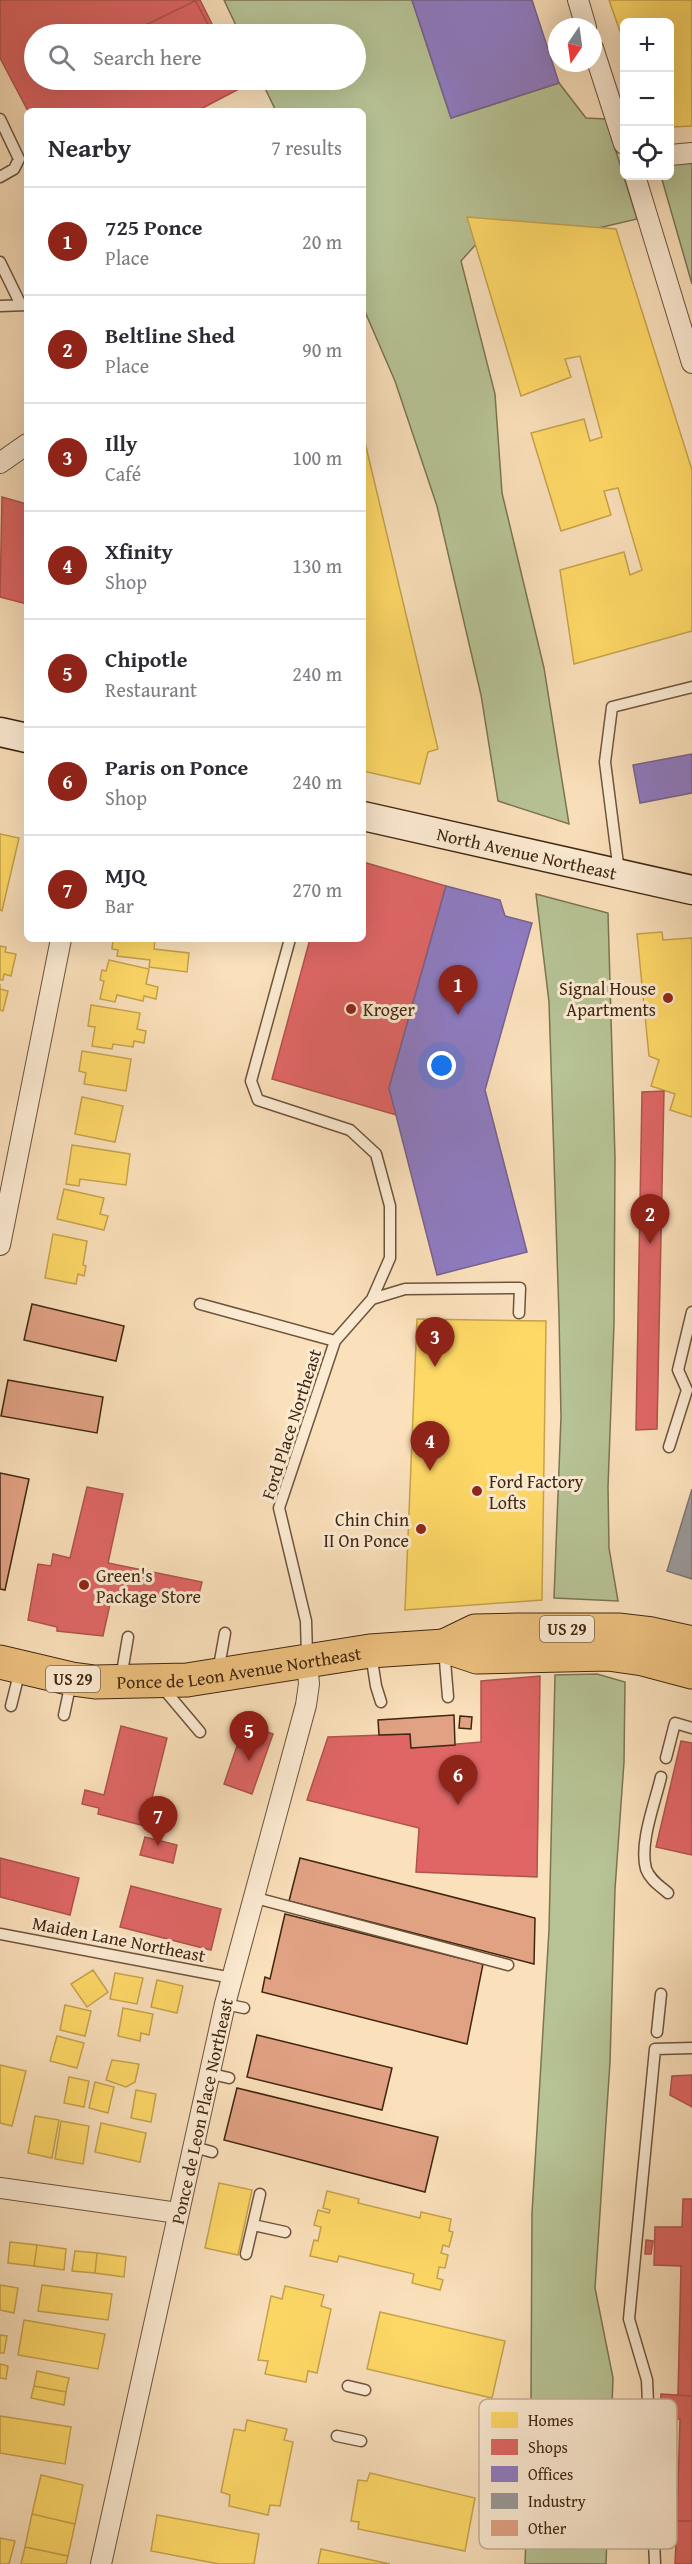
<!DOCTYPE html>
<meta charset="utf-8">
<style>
:root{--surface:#fff;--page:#f2f2f3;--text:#2b2b33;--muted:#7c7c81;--line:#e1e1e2;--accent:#8f2418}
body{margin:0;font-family:"Gentium Book Plus",serif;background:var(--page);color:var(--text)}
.controls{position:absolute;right:18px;top:18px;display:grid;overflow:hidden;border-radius:9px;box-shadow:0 6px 24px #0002}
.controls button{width:54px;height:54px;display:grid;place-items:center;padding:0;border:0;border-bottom:2px solid var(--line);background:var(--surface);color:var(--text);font:30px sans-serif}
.compass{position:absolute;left:548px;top:18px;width:54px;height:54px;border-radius:50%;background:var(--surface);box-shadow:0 6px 24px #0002;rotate:193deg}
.you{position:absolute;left:442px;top:1066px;width:21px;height:21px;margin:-15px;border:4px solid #fff;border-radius:50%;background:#1a73e8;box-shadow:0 0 0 9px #1a73e833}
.badge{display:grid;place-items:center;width:39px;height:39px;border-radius:50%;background:var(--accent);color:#fff;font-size:20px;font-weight:700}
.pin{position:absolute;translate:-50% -50px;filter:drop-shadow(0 2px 3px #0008)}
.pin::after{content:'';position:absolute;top:32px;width:21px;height:18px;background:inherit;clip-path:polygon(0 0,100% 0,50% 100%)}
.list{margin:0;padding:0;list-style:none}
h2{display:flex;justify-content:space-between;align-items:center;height:78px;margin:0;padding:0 24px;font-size:26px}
h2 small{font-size:20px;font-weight:400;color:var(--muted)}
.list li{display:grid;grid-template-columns:39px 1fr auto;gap:18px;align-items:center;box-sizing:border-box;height:108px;padding:0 24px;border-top:2px solid var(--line)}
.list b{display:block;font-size:22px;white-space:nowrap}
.list p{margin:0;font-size:20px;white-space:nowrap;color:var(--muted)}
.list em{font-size:20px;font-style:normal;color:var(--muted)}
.icon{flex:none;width:33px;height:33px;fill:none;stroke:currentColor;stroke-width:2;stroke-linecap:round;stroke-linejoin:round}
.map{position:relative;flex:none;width:692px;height:2564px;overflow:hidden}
.search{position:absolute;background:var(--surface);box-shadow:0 6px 24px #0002;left:24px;top:24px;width:342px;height:66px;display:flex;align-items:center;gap:15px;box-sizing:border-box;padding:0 21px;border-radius:33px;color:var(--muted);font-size:22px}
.panel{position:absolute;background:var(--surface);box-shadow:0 6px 24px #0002;left:24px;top:108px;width:342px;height:834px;border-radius:9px}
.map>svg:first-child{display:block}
.green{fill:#b7c395;stroke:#7c7453;stroke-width:1.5}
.homes{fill:#ffd966;stroke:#c6a34c;stroke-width:1.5}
.shops{fill:#e06666;stroke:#b0534c;stroke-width:1.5}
.offices{fill:#8e7cc3;stroke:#77628e;stroke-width:1.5}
.industry{fill:#999;stroke:#7e7670;stroke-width:1.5}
.building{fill:#e1a284;stroke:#402611;stroke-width:1.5}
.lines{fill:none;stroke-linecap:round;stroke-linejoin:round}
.service-casing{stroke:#6e543c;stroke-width:13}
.minor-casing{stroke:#6e543c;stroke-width:22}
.secondary-casing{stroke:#402611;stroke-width:31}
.trunk-casing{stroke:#402611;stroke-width:35}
.service{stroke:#fcebd3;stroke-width:10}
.minor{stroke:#fcebd3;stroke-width:20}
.secondary{stroke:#fcebd3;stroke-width:28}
.trunk{stroke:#edc07e;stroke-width:33}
.poi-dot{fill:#8f2418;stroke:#fcebd3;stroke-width:2}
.labels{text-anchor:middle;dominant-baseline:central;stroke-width:6;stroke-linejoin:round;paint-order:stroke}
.shield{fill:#fcebd3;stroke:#78614b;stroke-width:1.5}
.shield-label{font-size:16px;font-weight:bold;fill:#402611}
.street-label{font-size:18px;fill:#402611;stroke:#fcebd3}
.poi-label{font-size:18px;fill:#402611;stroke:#fcebd3;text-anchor:start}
.key{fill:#fcebd3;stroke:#c4b099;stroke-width:1.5}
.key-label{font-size:16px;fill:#402611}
</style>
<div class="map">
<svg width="692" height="2564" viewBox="0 0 692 2564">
<rect width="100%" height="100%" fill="#fae0bb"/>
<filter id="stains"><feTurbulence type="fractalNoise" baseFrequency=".00333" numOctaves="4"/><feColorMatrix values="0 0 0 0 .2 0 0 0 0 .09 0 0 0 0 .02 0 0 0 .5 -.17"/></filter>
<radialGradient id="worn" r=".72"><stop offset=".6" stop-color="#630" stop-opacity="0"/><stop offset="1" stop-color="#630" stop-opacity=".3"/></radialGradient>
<path class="green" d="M224,0H412L451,118L559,83L586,118L606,119L637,219L551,239L487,232L461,261L495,394L502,493L544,668L569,824L498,801L481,695L437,506L395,381L363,307V111H276L261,80H356V34H240Z
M692,161V284L661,176H670V165Z
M536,894L608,913L615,1158L614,1323L608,1487L609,1548L618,1601L554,1598L561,1417L559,1316L549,1002Z
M597,1674L625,1682L624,1762L615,1889L610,2062L595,2288L613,2378L606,2564H525L531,2397L532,2213L549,1930L555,1675Z"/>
<path class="homes" d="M609,0H692V126L670,127V22H624V43Z
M467,217L616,229L692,470V631L574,664L560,570L624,552L630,575L642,570L618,488L604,491L611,515L561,531L531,433L584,419L590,441L602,437L580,356L565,359L571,377L521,396Z
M363,434L438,749L428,752L420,784L363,771Z
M0,834L19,838L2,911L0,910Z
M662,932L663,940L692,938V1117L670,1110L675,1094L651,1086L659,1060L649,1056L637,934Z
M113,939H155L154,949L189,953L187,972L149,967L150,960L117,956L118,950L112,949Z
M0,946L6,947L5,952L16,954L11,976L4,974L3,980H0Z
M109,960L149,969L146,984L158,987L156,999L144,996L143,1001L117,995L115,1002L100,999L104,981L100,980L102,970L106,971Z
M0,984V989L8,991L3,1011L0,1010Z
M91,1005L140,1013L137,1029L146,1031L144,1043L134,1041L133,1047L113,1044L112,1049L92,1046L95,1027L88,1026Z
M82,1051L131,1059L126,1091L84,1084L86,1073L79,1071Z
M82,1097L123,1106L115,1142L75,1134Z
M72,1145L130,1154L126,1185L80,1179L79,1186L66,1184Z
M64,1189L104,1198L100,1214L108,1216L104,1230L57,1219Z
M53,1234L87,1241L83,1265L86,1266L84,1276L78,1274L76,1284L45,1278Z
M417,1319L546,1321L542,1600L405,1610Z
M93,1970L108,1992L87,2007L71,1984Z
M115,1973L143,1978L137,2004L110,1999Z
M157,1980L183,1986L177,2013L151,2007Z
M65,2005L91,2011L85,2036L60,2030Z
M123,2008L153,2014L149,2035L141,2033L140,2041L118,2036Z
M57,2036L84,2043L77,2068L50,2061Z
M112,2060L139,2064L135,2082L126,2087L106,2080Z
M0,2065L26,2071L12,2126L0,2123Z
M69,2077L89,2081L84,2107L64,2103Z
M95,2082L114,2087L108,2113L89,2108Z
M136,2090L156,2094L151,2122L131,2118Z
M35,2116L59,2120L52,2158L28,2153Z
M61,2121L89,2126L83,2164L55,2159Z
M101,2123L146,2133L140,2162L95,2152Z
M219,2183L252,2190L238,2255L205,2248Z
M327,2191L359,2199L358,2203L420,2218L421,2212L451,2219L449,2231L453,2232L449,2247L443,2245L441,2253L448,2255L445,2268L439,2267L437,2278L443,2280L440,2290L412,2283L414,2274L339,2256L337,2262L310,2256L314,2240L318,2241L321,2227L314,2225L318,2210L329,2213L330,2210L323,2208Z
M10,2242L37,2245L34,2266L8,2263Z
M37,2245L66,2249L64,2270L34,2266Z
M75,2251L97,2253L95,2273L72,2271Z
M97,2253L126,2257L124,2277L95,2273Z
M0,2285L18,2288L14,2313L0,2310Z
M42,2285L112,2294L108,2320L38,2311Z
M285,2286L324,2295L321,2306L331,2309L317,2373L308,2371L306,2382L265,2374L268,2361L258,2360L271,2296L282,2299Z
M380,2312L505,2341L492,2398L367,2369Z
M24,2320L105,2334L98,2369L18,2355Z
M0,2335L7,2336L4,2353H0Z
M0,2364L8,2366L6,2379L0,2378Z
M37,2371L69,2378L66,2392L34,2386Z
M34,2386L66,2392L64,2405L31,2398Z
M0,2416L71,2427L65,2464L0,2453Z
M247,2420L287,2429L284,2440L293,2442L280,2506L270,2505L268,2515L229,2506L230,2495L221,2492L234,2429L245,2431Z
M370,2473L475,2498L465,2551L358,2529L359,2522L351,2521L358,2480L367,2481Z
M41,2475L83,2485L75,2524L32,2514Z
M32,2514L75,2524L68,2556L25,2547Z
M157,2515L259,2534L254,2564H219L151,2551Z
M0,2538L15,2541L9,2564H0Z
M25,2547L68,2556L66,2564H21Z
M321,2549L390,2564H318Z"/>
<path class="shops" d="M0,0H195L213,34H34V80H237L241,88L197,111H28L0,58Z
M197,0H200L217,34H127Z
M2,497L27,504V604L0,597Z
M363,862L446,886L389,1088L396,1115L272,1079L310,939H363Z
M664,1091L657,1429L636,1430L642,1092Z
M87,1487L123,1494L108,1563L202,1582L198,1598L169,1591L168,1596L112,1595L103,1636L57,1631V1627L28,1620L38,1564L51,1566L53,1554L70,1558Z
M540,1676L537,1877L416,1872L419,1828L307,1800L328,1737L410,1734L411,1748L481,1742V1681Z
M121,1726L167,1738L145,1826L98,1814L99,1808L82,1804L85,1790L104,1795Z
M251,1726L273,1734L252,1794L224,1784L237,1746L243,1749Z
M681,1741L692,1743V1855L656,1847Z
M145,1837L177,1845L173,1863L140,1855Z
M0,1858L79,1878L70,1915L0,1897Z
M131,1886L221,1909L211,1950L120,1927Z
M692,2075V2107L670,2095L672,2076Z
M683,2199H692V2396L678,2395L681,2266L654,2265L655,2227H682Z
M646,2240L653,2241L651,2254H645Z
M661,2394L692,2396V2521H677L680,2419H660Z
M677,2521H692V2564H675Z"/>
<path class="offices" d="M412,0H532L559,83L451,118Z
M692,754V793L640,803L633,765Z
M446,886L500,900L505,916L532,923L485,1090L527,1252L437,1275L389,1088Z"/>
<path class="industry" d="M692,1489V1579L667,1571Z"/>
<path class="building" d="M32,1304L124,1326L116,1361L24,1340Z
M8,1380L103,1397L97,1433L1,1416Z
M0,1473L29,1479L5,1590L0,1589Z
M454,1715L455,1745L411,1748L410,1734L379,1735L378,1720Z
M460,1716L472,1717L471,1729L459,1728Z
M300,1858L535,1918L534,1964L289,1901Z
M285,1914L483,1964L467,2044L262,1992L265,1977L270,1979Z
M257,2035L392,2068L382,2110L247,2077Z
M237,2088L438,2137L425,2192L224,2140Z"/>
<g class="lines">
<defs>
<path id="service" d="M0,119L19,159L14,169L0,177
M0,262L21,305
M0,306L27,305
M619,872L605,762L612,707L692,687
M290,939L251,1081L258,1100L350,1130L376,1154L390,1206V1258L372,1299L335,1341L279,1508L306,1621L307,1656
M372,1299L405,1289L520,1288L519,1313
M200,1304L335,1341
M669,1447L687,1390L678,1370L692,1312
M444,1649L448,1697
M371,1654L376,1686L381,1702
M218,1672L225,1633
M121,1678L128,1637
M162,1687L200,1732
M11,1706L20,1670
M64,1715L71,1682
M666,1758L675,1723L692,1728
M661,1777C655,1803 639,1843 646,1869C650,1880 660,1886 668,1893
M252,1897L508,1965
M0,1934L232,1978
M225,2004L244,2008
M657,2032L661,1994
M212,2074L229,2078
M194,2147L212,2152
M253,2225L285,2232
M246,2254L260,2194
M348,2386L365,2390
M337,2436L361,2441
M655,2564L647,2380L629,2319L655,2049L692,2048"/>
<g id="minor">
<path d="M578,0L586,27"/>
<path d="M593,48L624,144"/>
<path d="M670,155L692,153"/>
<path d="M635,176L692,363"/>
<path d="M0,463L27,444"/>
<path d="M0,1245L61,939"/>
<path d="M0,2188L178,2213"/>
<path id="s1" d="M101,2564L225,2004L306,1705L309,1684L307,1661"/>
</g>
<g id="secondary">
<path d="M0,732L27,738"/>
<path id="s2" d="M363,816L692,890"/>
</g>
<g id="trunk">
<path d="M444,1646L475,1631L517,1630H618L652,1634L692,1643"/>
<path id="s3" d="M0,1662L72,1679L95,1682L187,1680L370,1651L444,1646L477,1657L608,1654L643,1659L692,1672"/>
</g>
</defs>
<use href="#service" class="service-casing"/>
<use href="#minor" class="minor-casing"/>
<use href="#secondary" class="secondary-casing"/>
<use href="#trunk" class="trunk-casing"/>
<use href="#service" class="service"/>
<use href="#minor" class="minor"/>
<use href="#secondary" class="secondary"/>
<use href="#trunk" class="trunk"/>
</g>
<g class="poi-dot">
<circle cx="668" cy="998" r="6"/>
<circle cx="351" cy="1009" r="6"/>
<circle cx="477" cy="1491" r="6"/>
<circle cx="421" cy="1529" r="6"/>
<circle cx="84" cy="1585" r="6"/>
</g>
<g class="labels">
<g class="shield">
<rect x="540" y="1616" width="54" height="26" rx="4.5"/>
<rect x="46" y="1666" width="54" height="26" rx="4.5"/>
</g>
<g class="shield-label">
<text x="567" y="1629">US 29</text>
<text x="73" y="1679">US 29</text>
</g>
<g class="street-label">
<text stroke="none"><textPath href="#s2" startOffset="168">North Avenue Northeast</textPath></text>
<text transform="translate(291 1424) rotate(-72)">Ford Place Northeast</text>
<text stroke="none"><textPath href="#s3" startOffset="242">Ponce de Leon Avenue Northeast</textPath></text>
<text transform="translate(119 1939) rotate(11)">Maiden Lane Northeast</text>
<text stroke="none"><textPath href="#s1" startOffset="464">Ponce de Leon Place Northeast</textPath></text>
</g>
<g class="poi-label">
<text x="656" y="988" text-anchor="end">Signal House<tspan x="656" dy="21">Apartments</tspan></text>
<text x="363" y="1009">Kroger</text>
<text x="489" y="1481">Ford Factory<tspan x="489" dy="21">Lofts</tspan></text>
<text x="409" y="1519" text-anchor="end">Chin Chin<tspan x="409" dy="21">II On Ponce</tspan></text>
<text x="96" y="1575">Green's<tspan x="96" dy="21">Package Store</tspan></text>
</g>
</g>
<rect x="479" y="2399" width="198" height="150" rx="9" class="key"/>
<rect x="491" y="2412" width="27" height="16" fill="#ffd966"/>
<rect x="491" y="2439" width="27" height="16" fill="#e06666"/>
<rect x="491" y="2466" width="27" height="16" fill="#8e7cc3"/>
<rect x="491" y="2493" width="27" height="16" fill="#999"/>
<rect x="491" y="2520" width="27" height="16" fill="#e1a284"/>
<g class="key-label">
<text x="528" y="2426">Homes</text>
<text x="528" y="2453">Shops</text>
<text x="528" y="2480">Offices</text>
<text x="528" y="2507">Industry</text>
<text x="528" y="2534">Other</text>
</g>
<rect width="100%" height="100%" filter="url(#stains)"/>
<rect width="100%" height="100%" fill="url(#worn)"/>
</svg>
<div class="controls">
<button>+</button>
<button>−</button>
<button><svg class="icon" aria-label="locate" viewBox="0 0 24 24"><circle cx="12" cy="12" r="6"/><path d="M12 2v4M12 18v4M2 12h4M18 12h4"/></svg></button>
</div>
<svg class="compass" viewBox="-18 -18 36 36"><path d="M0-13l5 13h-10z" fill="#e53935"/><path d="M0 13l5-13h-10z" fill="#7c7c81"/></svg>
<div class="you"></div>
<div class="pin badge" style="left:458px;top:1015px">1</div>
<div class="pin badge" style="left:650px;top:1244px">2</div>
<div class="pin badge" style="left:435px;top:1367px">3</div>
<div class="pin badge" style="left:430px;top:1471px">4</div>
<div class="pin badge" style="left:249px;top:1761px">5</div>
<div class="pin badge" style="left:458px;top:1805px">6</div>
<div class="pin badge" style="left:158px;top:1846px">7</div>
<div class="search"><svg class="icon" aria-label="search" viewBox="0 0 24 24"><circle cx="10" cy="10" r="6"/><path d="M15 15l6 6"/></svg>Search here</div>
<section class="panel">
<h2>Nearby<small>7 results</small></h2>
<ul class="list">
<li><span class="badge">1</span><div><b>725 Ponce</b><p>Place</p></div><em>20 m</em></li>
<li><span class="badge">2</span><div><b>Beltline Shed</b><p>Place</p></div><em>90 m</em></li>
<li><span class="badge">3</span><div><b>Illy</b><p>Café</p></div><em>100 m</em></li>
<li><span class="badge">4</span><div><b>Xfinity</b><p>Shop</p></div><em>130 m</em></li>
<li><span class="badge">5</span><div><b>Chipotle</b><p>Restaurant</p></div><em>240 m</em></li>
<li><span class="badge">6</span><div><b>Paris on Ponce</b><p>Shop</p></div><em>240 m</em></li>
<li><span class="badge">7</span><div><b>MJQ</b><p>Bar</p></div><em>270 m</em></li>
</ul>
</section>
</div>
